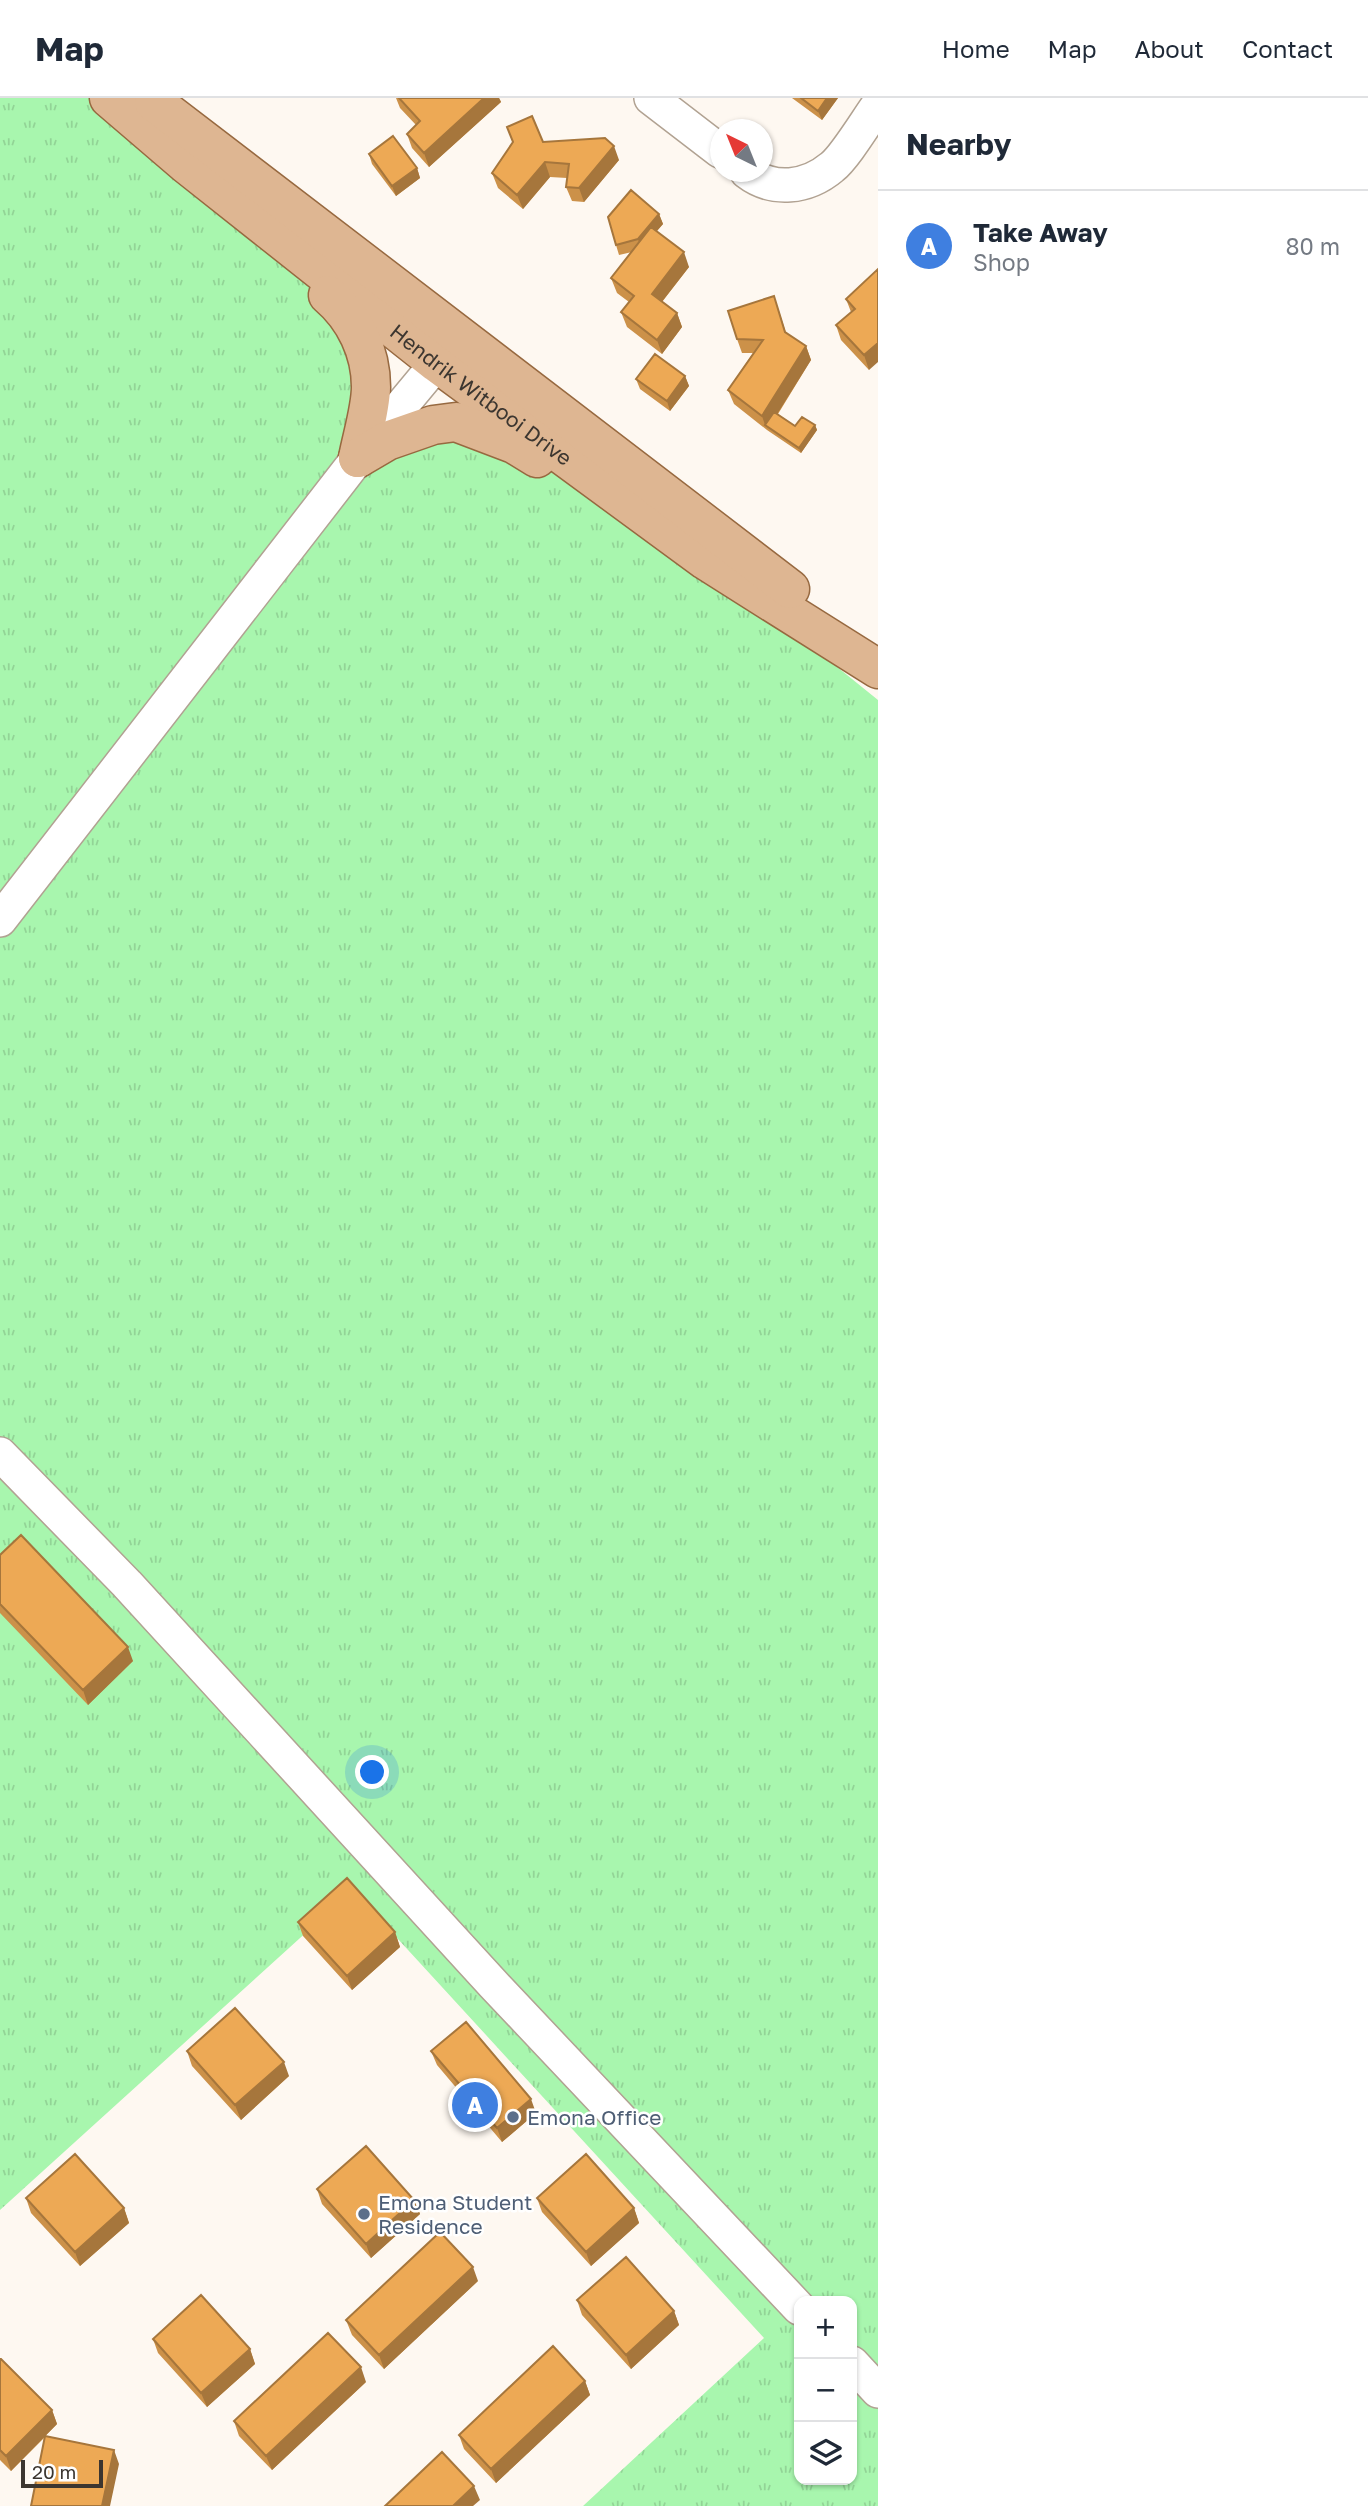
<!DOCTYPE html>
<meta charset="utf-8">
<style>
:root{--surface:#fff;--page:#f6f6f7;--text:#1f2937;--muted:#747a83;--line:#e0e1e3;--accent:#0f766e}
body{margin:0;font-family:"Golos Text",sans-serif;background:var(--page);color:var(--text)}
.controls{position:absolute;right:21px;bottom:21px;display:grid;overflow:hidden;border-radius:14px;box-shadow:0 2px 5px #0004}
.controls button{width:63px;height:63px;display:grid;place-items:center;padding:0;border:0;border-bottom:2px solid var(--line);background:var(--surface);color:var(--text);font:35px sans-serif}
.compass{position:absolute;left:710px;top:21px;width:63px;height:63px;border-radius:50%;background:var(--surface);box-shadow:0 2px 5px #0004;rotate:317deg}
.scale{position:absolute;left:21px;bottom:18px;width:82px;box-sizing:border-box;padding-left:7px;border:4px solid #3c3630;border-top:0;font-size:19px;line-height:24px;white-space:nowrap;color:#3c3630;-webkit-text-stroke:5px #fff;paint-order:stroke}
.you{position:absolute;left:373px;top:1675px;width:24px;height:24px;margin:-18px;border:5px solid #fff;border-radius:50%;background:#1a73e8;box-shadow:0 0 0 10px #1a73e833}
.badge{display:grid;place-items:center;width:46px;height:46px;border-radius:50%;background:var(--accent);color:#fff;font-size:23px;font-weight:700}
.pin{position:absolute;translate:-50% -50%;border:4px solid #fff;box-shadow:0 2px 7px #0006}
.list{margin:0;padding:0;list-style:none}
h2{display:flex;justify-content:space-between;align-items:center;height:91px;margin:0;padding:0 28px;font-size:30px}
h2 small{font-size:23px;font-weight:400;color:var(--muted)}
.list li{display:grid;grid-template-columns:46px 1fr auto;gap:21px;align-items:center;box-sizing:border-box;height:112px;padding:0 28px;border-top:2px solid var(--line)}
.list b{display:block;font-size:26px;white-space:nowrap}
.list p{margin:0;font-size:23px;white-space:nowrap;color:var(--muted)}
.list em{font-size:23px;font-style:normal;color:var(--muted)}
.icon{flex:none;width:38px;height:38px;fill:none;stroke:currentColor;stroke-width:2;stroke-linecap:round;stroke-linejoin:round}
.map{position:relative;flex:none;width:878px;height:2408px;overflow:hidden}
header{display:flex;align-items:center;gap:42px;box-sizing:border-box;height:98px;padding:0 35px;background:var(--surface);border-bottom:2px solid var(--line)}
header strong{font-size:33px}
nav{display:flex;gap:38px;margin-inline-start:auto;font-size:24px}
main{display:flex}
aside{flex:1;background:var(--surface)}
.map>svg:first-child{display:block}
.grass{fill:url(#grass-tufts);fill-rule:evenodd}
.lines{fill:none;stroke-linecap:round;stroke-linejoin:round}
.minor-casing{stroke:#b1a292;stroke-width:36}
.major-casing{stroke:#976940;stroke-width:41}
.minor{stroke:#fff;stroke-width:33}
.major{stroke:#deb692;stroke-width:38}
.wall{fill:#cc9149}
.shaded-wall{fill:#a6763c}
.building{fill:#eda955;stroke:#a6763c;stroke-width:2}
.service-dot{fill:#5c6f8a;stroke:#fff;stroke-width:2.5}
.labels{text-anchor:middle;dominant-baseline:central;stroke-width:5;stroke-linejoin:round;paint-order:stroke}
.street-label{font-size:21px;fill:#3c3630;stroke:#fff}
.service-label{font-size:21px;fill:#4e5e75;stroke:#fff;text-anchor:start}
</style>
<header>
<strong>Map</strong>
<nav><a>Home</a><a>Map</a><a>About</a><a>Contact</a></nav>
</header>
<main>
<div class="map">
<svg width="878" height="2408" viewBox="0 0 878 2408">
<defs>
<pattern id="grass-tufts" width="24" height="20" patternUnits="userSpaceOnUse" patternTransform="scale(1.75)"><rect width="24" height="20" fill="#a8f6ae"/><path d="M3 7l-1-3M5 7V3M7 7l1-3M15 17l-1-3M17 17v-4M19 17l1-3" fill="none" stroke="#92d496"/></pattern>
</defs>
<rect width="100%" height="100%" fill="#fef8f1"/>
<path class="grass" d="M0,0H109L342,209L371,290L421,332L514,346L705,462L878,602V2408H583L764,2240L353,1792L0,2112ZM799,2203H852V2382H799Z"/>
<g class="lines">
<defs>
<path id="minor" d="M651,0L720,53
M747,74C773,94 807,90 832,69C845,59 867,22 878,7
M0,822L358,360L437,265L450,244
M0,1356L127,1486L494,1887L799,2210
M852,2265L878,2293"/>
<g id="major">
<path id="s1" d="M109,0L186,66L437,265L705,462L878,571"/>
<path d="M154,4L790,491"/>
<path d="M328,197C355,220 371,254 371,289C371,310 362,339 358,360"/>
<path d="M358,360L387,343L433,327L456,324L514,346L537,360"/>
</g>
</defs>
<use href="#minor" class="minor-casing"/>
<use href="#major" class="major-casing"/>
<use href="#minor" class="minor"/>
<use href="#major" class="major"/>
</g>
<path class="wall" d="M396,0H499L501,4L429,69L412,50L407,36L416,27L400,10Z
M792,0H838L822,22Z
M543,44L619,62L584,104L572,103L566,89L567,80L550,79L523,111L498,90L492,75Z
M369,56L417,70L420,80L396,98L372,66Z
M659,116L663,126L656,134L689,169L662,204L677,215L682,229L662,256L627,229L621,214L629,204L617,195L611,180L632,154L619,157L616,147Z
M878,171L869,272L841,242L836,227L851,214L846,201Z
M779,213L786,235L806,248L811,262L778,316L795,328L815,327L817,332L801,355L767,332L734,306L728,292L753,255H742L737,241Z
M685,278L689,288L670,313L640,291L636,281Z
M0,1457L133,1563L88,1607L0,1515Z
M298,1824L395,1834L400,1849L352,1892L303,1838Z
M187,1953L289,1978L241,2022L192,1968Z
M431,1953L536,2015L502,2044L437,1967Z
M317,2091L414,2102L420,2116L371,2160L322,2106Z
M26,2100L124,2110L129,2125L80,2168L31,2115Z
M537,2100L634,2110L639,2125L591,2168L542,2114Z
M478,2183L384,2271L352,2237L346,2222Z
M577,2202L674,2213L679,2227L631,2271L582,2217Z
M153,2241L250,2251L255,2266L207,2309L158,2255Z
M0,2261L52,2312L57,2326L45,2338L119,2366L45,2339L11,2373L0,2362Z
M585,2283L590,2297L496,2385L464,2351L459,2337Z
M366,2284L272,2372L239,2338L234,2323Z"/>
<path class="shaded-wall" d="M484,0H499L501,4L429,69L424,55Z
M827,0H838L822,22L818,13Z
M614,48L619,62L584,104L579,90Z
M545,64L550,79L523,111L517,97Z
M417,70L420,80L396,98L392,88Z
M659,116L663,126L641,151L638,141Z
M684,154L689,169L657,210L652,196Z
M677,215L682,229L662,256L657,242Z
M878,245V264L869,272L864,257Z
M806,248L811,262L769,329L765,327L762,318Z
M685,278L689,288L670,313L667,303Z
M815,327L817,332L801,355L799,350Z
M128,1549L133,1563L88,1607L83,1592Z
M395,1834L400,1849L352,1892L347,1878Z
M284,1964L289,1978L241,2022L235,2007Z
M531,2001L536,2015L502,2044L497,2030Z
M414,2102L420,2116L371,2160L366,2146Z
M124,2110L129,2125L80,2168L75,2154Z
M634,2110L639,2125L591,2168L586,2154Z
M473,2169L478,2183L384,2271L379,2257Z
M674,2213L679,2227L631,2271L626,2257Z
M250,2251L255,2266L207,2309L201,2295Z
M361,2269L366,2284L272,2372L266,2358Z
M585,2283L590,2297L496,2385L491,2371Z
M52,2312L57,2326L11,2373L6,2358Z
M114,2352L119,2366L110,2408H102Z
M474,2388L480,2402L473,2408H453Z"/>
<path class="building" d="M399,0H484L424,55L407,36L420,23Z
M801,0H827L818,13Z
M532,18L543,44L605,40L614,48L579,90L566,89L569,66L545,64L517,97L492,75L513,44L507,29Z
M393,38L417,70L392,88L369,56Z
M631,92L659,116L638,141L616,147L608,119Z
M651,129L684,154L652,196L677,215L657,242L621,214L634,198L611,180Z
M878,171V245L864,257L836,227L855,211L846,201Z
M774,198L785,234L806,248L762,318L728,292L763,242L737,241L728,213Z
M655,256L685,278L667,303L636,281Z
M774,314L795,328L802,319L815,327L799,350L765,327Z
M21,1437L128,1549L83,1592L0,1506V1457Z
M347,1780L395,1834L347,1878L298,1824Z
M235,1910L284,1964L235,2007L187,1953Z
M466,1924L531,2001L497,2030L431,1953Z
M366,2048L414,2102L366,2146L317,2091Z
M75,2056L124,2110L75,2154L26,2100Z
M586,2056L634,2110L586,2154L537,2100Z
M440,2134L473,2169L379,2257L346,2222Z
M626,2159L674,2213L626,2257L577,2202Z
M201,2197L250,2251L201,2295L153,2241Z
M328,2235L361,2269L266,2358L234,2323Z
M553,2248L585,2283L491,2371L459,2337Z
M0,2261H1L52,2312L6,2358L0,2352Z
M45,2338L114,2352L102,2408H31Z
M442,2354L474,2388L453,2408H385Z"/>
<g class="service-dot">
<circle cx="513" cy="2019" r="7"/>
<circle cx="364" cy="2116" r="7"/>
</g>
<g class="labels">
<g class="street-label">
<text stroke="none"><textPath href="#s1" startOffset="476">Hendrik Witbooi Drive</textPath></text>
</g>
<g class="service-label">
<text x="527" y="2019">Emona Office</text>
<text x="378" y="2104">Emona Student<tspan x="378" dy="24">Residence</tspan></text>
</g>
</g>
</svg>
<div class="controls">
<button>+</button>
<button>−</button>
<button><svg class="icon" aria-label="layers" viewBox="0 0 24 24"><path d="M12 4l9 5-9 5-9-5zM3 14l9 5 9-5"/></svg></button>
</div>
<svg class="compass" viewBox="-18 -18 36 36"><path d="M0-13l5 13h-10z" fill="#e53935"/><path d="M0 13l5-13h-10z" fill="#747a83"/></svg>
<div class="scale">20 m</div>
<div class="you"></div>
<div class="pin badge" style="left:475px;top:2007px;background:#3f7fe0">A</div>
</div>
<aside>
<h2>Nearby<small></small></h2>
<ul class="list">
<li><span class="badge" style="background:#3f7fe0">A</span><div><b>Take Away</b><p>Shop</p></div><em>80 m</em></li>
</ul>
</aside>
</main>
